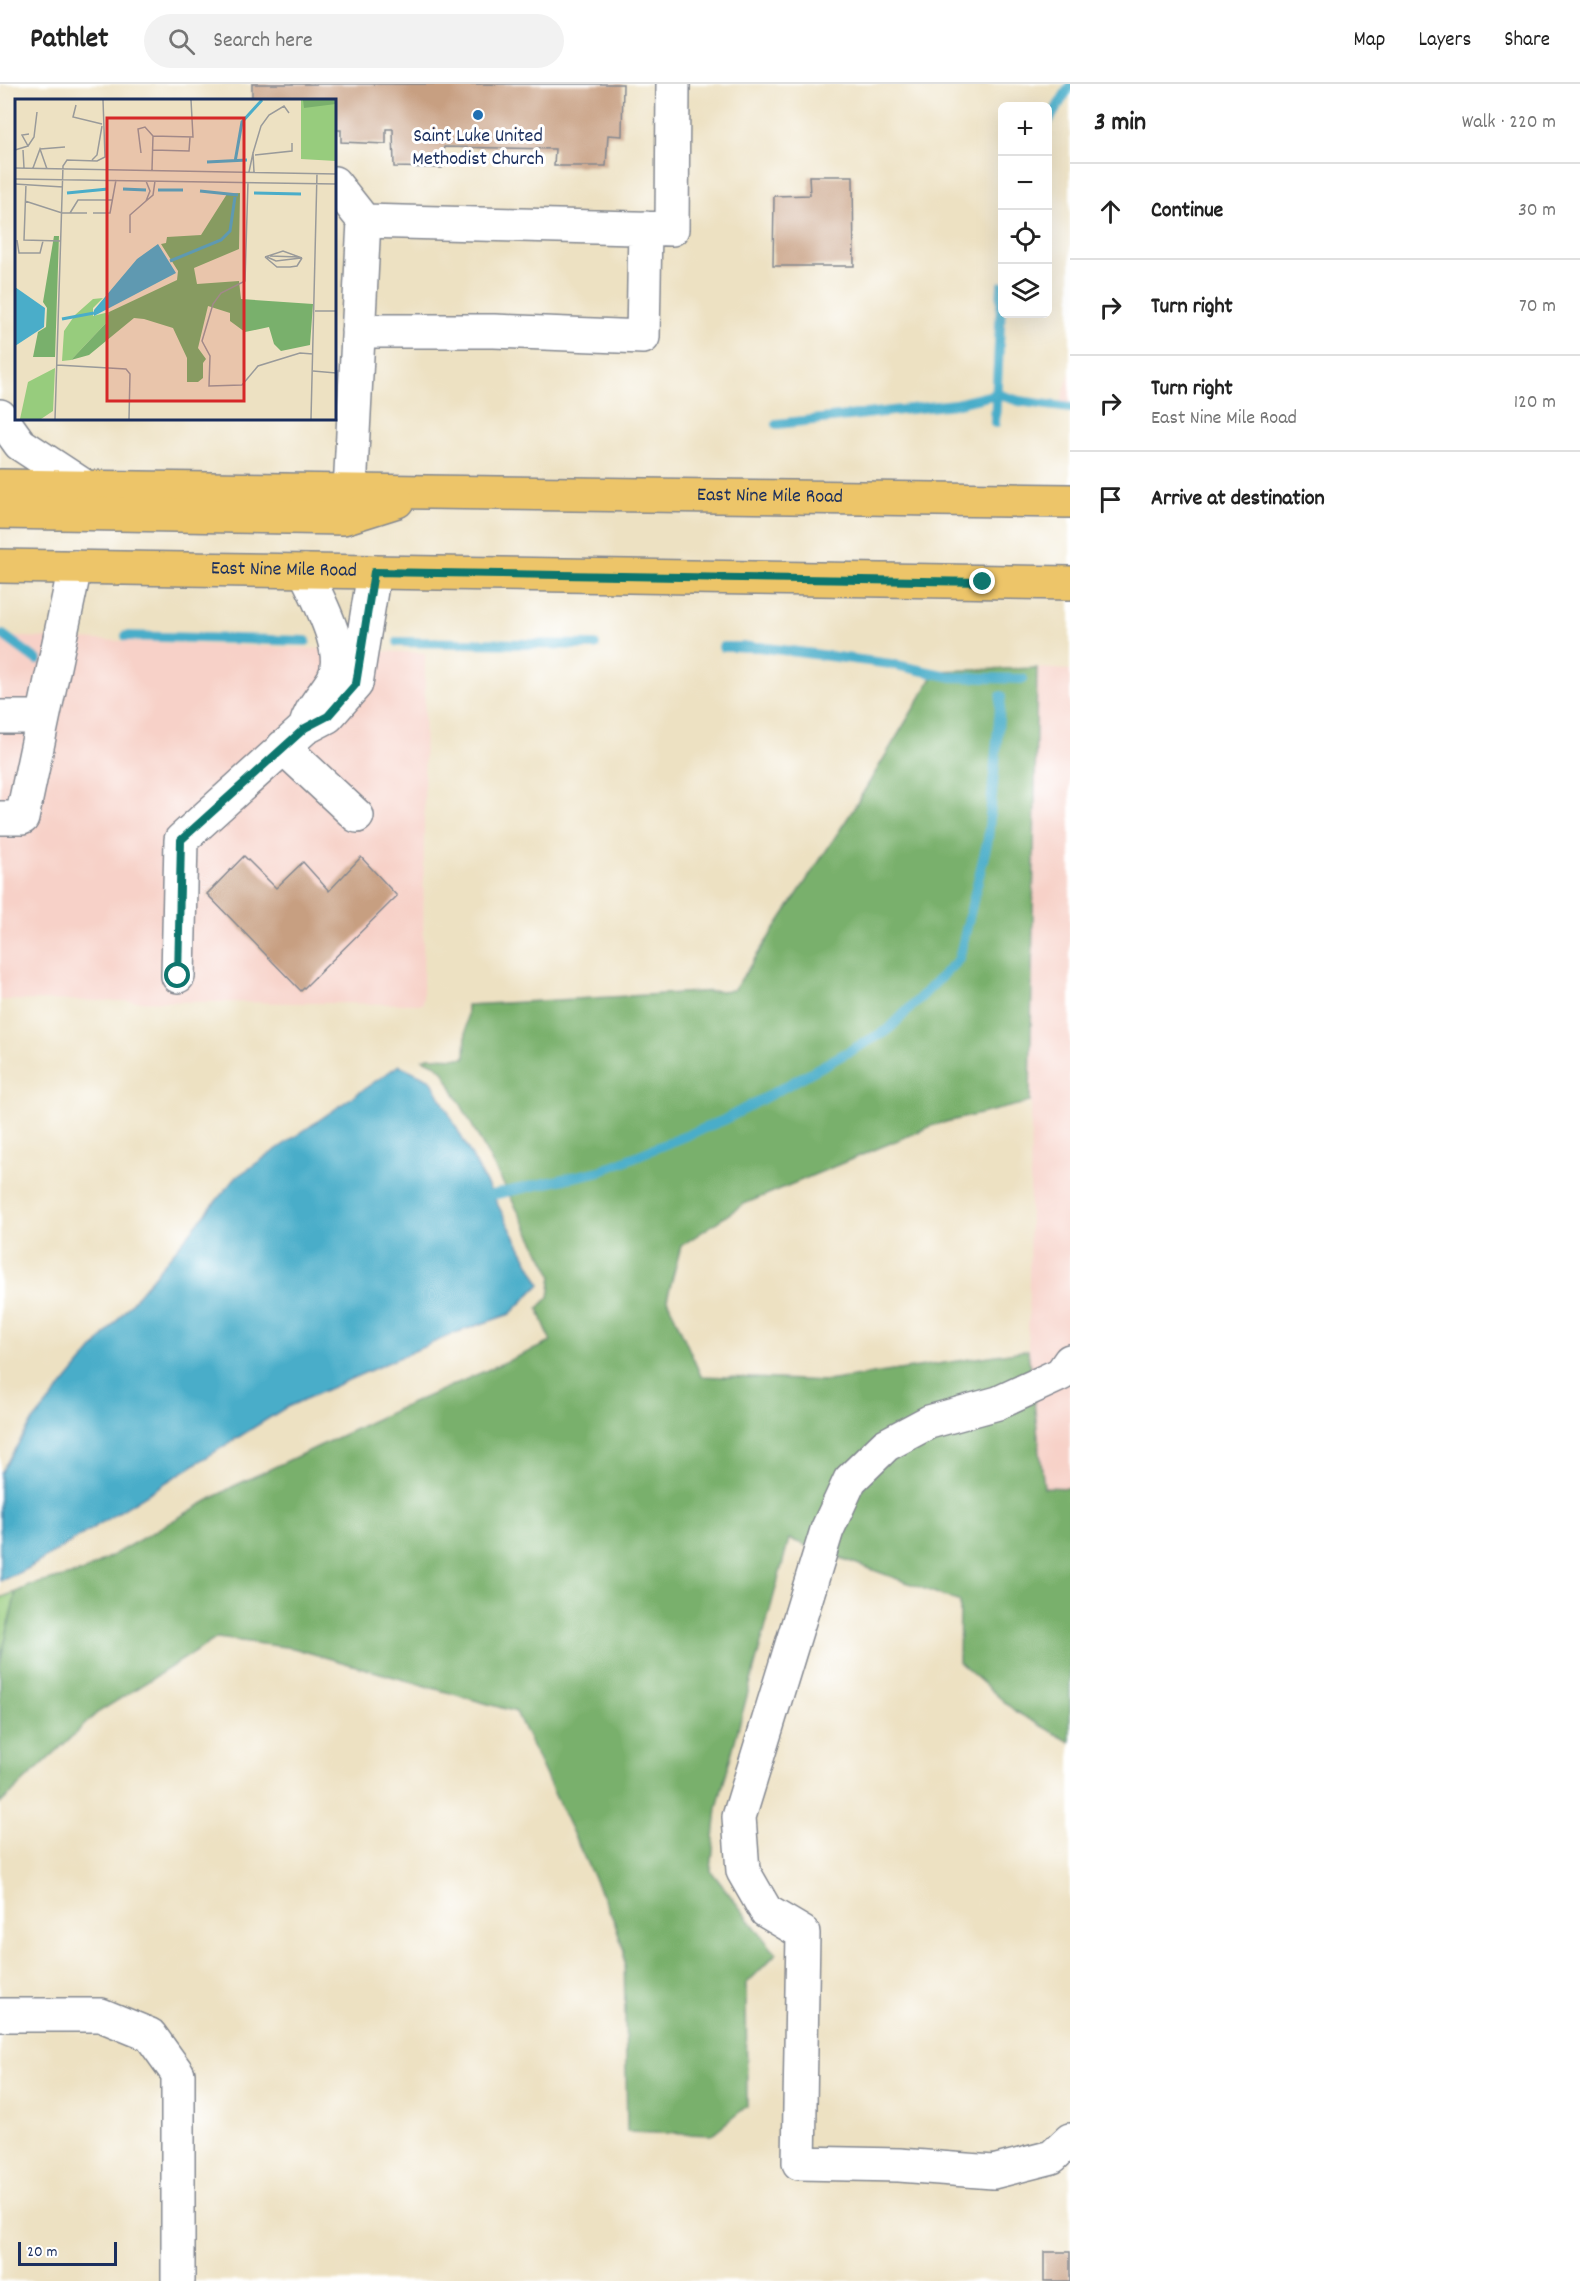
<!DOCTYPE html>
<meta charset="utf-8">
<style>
:root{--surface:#fff;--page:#f2f2f2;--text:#222;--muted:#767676;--line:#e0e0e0}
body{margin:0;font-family:Dekko,sans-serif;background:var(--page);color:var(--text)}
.controls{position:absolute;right:18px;top:18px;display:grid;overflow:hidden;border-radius:9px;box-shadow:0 6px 24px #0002}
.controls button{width:54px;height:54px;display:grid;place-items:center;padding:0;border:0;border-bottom:2px solid var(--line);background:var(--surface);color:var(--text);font:30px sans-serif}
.scale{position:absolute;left:18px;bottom:15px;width:99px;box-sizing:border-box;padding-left:6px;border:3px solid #1b2f5e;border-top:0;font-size:16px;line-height:21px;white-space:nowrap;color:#1b2f5e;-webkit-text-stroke:4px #fff;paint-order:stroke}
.stop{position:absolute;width:18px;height:18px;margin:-14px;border:4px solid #0f766e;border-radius:50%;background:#fff}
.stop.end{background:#0f766e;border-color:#fff;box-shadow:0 2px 6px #0008}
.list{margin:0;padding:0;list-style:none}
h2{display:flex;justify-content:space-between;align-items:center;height:78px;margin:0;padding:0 24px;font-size:26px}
h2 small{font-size:20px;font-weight:400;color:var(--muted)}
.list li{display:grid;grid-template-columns:39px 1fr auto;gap:18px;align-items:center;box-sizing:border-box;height:96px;padding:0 24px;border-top:2px solid var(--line)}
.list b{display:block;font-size:22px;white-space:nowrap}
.list p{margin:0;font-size:20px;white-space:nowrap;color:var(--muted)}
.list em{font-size:20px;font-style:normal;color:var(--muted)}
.icon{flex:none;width:33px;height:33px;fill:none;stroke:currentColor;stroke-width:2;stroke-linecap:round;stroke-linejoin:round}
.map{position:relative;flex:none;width:1070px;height:2197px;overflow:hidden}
header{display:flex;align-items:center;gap:36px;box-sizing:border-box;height:84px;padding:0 30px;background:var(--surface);border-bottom:2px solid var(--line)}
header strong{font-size:28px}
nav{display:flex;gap:33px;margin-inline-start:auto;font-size:21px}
.search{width:420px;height:54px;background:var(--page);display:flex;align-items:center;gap:15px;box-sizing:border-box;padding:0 21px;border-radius:33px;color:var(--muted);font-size:22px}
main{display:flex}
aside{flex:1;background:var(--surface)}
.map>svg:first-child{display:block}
.built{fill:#f7d1c8}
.green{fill:#97cc7d;stroke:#597e6e;stroke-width:1.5}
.forest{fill:#79b06c;stroke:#4a7065;stroke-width:1.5}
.water{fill:#4aadc9;stroke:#326e94;stroke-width:1.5}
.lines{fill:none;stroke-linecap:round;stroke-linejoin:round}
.stream{stroke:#4aadc9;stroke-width:10}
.building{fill:#c79f81}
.minor-casing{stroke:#848890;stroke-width:36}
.major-casing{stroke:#848890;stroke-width:36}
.minor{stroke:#fff;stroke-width:33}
.major{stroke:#edc569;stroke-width:33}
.route{stroke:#0f766e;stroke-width:8}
.poi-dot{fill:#1f6fb2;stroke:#fff;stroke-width:2}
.labels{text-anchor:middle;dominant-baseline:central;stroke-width:6;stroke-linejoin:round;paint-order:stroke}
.poi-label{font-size:20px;fill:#1b2f5e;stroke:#fff}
.street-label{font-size:20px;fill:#1b2f5e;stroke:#fff}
.inset-river{fill:none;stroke:#4aadc9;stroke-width:3}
.inset-road{fill:none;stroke:#999a9a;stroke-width:1.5}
.view{fill:#d62828;fill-opacity:0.15;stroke:#d62828;stroke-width:3}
.inset-edge{fill:none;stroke:#1b2f5e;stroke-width:3}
</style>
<header>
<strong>Pathlet</strong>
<div class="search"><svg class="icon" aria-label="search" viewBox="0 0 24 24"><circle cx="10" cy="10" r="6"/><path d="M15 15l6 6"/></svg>Search here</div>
<nav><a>Map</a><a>Layers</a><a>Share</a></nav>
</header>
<main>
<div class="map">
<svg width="1070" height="2197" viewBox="0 0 1070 2197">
<rect width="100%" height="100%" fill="#fff"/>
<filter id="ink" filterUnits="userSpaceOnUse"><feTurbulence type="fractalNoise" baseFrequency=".0167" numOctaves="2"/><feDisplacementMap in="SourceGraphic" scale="12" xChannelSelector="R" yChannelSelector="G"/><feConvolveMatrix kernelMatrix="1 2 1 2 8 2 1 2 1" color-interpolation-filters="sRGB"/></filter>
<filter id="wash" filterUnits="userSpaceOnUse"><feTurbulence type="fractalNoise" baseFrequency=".008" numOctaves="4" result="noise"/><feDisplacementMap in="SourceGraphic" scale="24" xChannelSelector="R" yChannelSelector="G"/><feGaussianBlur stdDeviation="1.35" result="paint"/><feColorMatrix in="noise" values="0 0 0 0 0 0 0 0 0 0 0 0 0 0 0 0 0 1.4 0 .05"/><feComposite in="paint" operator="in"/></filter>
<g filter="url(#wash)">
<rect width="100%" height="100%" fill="#ede1c2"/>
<path class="built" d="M1070,288V327H1058Z
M0,552L425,569L423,920L0,916Z
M1037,584L1070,586V1404H1044L1028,1266Z"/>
<path class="green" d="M16,1508L0,1578V1514Z"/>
<path class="forest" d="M1037,584L1030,1018L934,1041L744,1120L681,1162L667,1215L701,1292L827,1297L1028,1266L1044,1403L1070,1404V1658L1016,1628L959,1578L960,1518L789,1455L717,1724L711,1787L776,1870L746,1900L747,2022L711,2051L627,2048L624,1867L614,1837L516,1628L293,1564L217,1554L97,1629L0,1720V1579L16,1508L31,1501L83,1488L232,1403L389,1329L551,1258L538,1224L549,1213L552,1191L443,987L436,981L423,975L428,973L465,974L467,921L734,906L851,729L936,587Z"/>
<path class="water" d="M399,981L431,996L540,1200L510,1230L455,1249L285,1324L29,1484L0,1497V1389L30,1341L235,1094Z"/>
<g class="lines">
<path class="stream" d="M1048,38L1070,2
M995,339L1002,202
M777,340L955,320L997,310L1019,317L1070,324
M3,551L37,576
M126,552L306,557
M398,558L595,561
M723,563H759L891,580L952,593L1023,595
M492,1111L600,1087L724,1036L888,946L959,875L988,755L1001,612"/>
</g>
<g id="blocks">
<path class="building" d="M252,0H623L622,52L608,51L606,82H554L555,65L444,63L442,84L394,83L393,45H386V60L341,58V46H334V16H252Z
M809,92H853L854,182H773L774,112L810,111Z
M244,772L276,804L303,778L329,807L361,773L397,812L301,907L207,810Z
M1044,2168H1070V2197H1044Z"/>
</g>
</g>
<g filter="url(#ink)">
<use href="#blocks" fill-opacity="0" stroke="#848890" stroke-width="1.5"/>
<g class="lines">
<defs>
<path id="minor" d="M334,99L364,137
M358,247H494L643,253L645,144
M0,332L20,360L87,404
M350,407L364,137L672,145L673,0
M305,487C317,514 349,568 333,596C323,613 310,624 305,644L328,632L356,600L374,488
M0,633H43
M283,663L357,732
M0,734H22L75,483
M178,892L181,756L305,644
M1070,1277L1061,1290L998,1319L929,1338L886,1361L850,1396L827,1446L739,1733L743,1787L766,1827L803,1849L799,2079L899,2081L993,2088L1052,2073L1070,2056
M0,1931H101L150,1951L178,1990V2197"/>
<g id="major">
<path id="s1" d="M0,402L1070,417"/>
<path d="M0,428L343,434L397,417"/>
<path id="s2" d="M0,482L1070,499"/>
</g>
</defs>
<use href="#minor" class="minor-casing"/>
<use href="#major" class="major-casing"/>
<use href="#minor" class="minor"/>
<use href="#major" class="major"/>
</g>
</g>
<g class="lines" filter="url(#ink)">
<path class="route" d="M178,892L181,756L305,644L328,632L356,600L374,488L983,498"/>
</g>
<circle class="poi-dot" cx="478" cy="31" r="6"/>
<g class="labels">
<g class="poi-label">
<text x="478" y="53">Saint Luke United<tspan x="478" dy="23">Methodist Church</tspan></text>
</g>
<g class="street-label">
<text stroke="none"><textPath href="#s1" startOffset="770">East Nine Mile Road</textPath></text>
<text stroke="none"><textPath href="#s2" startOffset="284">East Nine Mile Road</textPath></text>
</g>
</g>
<g transform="translate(15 15)">
<rect width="321" height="321" fill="#ede1c2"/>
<path d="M286,1H321V62L286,60ZM88,199L78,209V217L94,213L91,224L56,261L47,262L49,232L60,216L78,200ZM40,269L38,312L26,320H5L13,283Z" fill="#97cc7d"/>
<path d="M288,1H321V5L289,9ZM225,94L224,150L179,169L182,185L224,182L226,200L298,205L295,246L266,252L259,245L254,228L230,233L215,222V214L193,207L183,249L191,260L188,264V279L183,283H172V259L158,229L129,220L119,219L74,256L56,261L91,224L94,213L162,181L163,172L146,145L151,144L152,138L186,136L212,95ZM39,137H44L40,258H18L23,233L31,228L32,209L28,203Z" fill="#79b06c"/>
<path d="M143,145L161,174L79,217V211L122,160ZM0,188L30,209L29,228L0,247Z" fill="#4aadc9"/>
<path class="inset-river" d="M192,63L232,61M220,63L227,23L247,1M108,90L131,91M143,91H168M185,92L223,96M52,94L93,90M239,94L286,95M155,162L206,141L215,132L220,98M47,220L79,214"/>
<path class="inset-road" d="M61,6L58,18L87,25M13,47L19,38L22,13M25,50L50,48M0,51L13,47L7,36L14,35M8,51L9,69M138,51L174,52L175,38M126,54L123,30L130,28L138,37M238,54L246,27L254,16L269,7L274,14M240,56L277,52V44M77,61L82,56L87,27M0,69L321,75M18,69L25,50L32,70M137,71L138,37L178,38L176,1M234,73L238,54L239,73M0,80L321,85M131,82L135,92L131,102L138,96L140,82M233,83L230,182L206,194L198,205L187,242L195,257L194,287L227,286L243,267L285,254L298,255M0,85L48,88M11,85L9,141L46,142M10,102L47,114H72M55,114L63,101H97M78,114H95L101,81M115,134V116L131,102M2,141L4,154H25L28,142M255,157L284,158M250,158L262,168H275L282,167L287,159M250,158L268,152L287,159M252,158L261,162L286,159M300,212H321M42,266L111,270L115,275L114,320M298,272L321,274M40,320L48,67L52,61L82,62L90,58L88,1M296,320L302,74"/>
<path class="view" d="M92,19H229V302H92Z"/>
<rect width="321" height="321" class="inset-edge"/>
</g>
</svg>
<div class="controls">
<button>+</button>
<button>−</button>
<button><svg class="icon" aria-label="locate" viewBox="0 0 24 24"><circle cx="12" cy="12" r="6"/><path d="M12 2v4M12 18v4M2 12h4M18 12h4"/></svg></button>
<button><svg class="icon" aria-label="layers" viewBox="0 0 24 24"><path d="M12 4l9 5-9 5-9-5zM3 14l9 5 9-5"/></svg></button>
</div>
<div class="scale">20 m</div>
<div class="stop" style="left:178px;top:892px"></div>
<div class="stop end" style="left:983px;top:498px"></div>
</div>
<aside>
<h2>3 min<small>Walk · 220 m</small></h2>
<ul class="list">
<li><svg class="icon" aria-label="ahead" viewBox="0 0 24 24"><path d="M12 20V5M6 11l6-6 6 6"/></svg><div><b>Continue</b></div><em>30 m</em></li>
<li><svg class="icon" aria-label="right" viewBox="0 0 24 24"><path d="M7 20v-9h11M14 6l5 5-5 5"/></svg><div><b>Turn right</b></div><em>70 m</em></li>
<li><svg class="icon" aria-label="right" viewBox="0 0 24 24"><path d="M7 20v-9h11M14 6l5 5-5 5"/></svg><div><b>Turn right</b><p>East Nine Mile Road</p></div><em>120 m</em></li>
<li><svg class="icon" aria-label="arrive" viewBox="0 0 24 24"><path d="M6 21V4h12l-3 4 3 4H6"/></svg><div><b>Arrive at destination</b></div></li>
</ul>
</aside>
</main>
